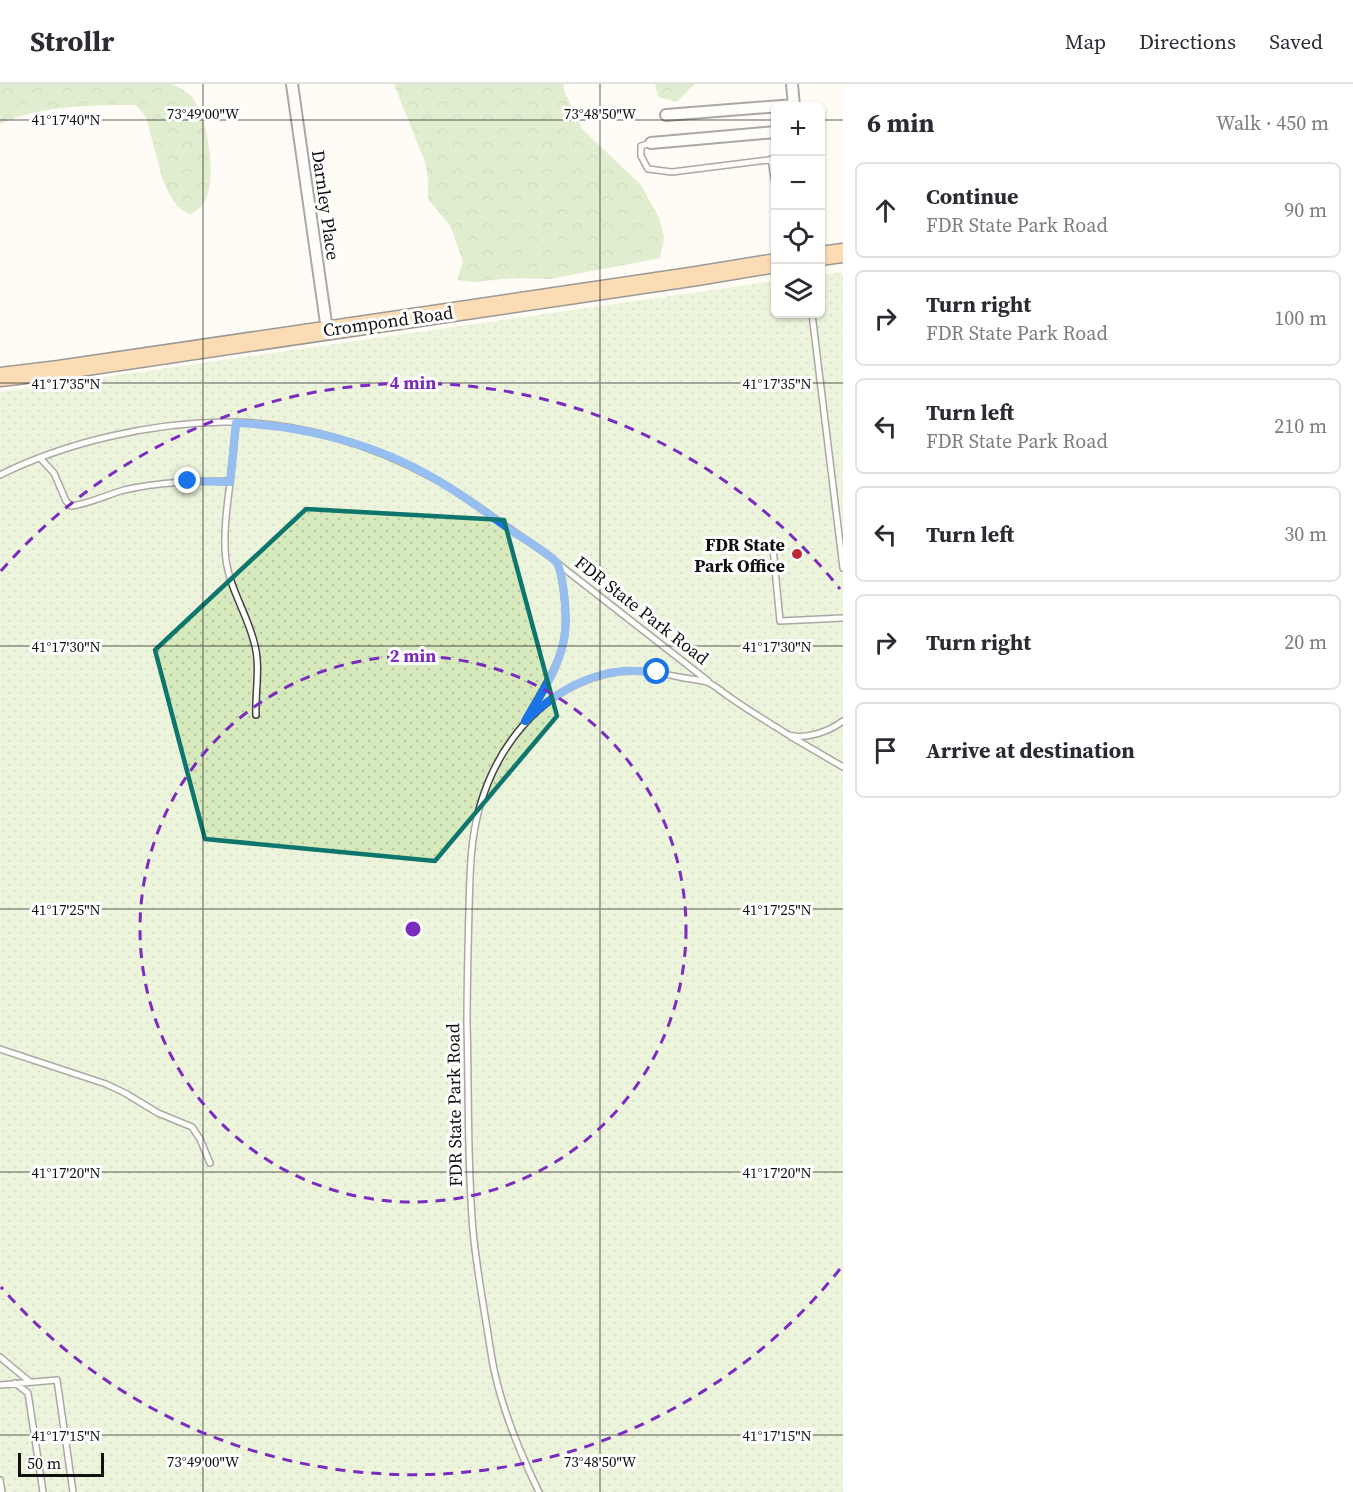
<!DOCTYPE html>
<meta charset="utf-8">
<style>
:root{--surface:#fff;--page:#f2f2f3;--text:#2b2b33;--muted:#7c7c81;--line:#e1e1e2}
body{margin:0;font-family:"Source Serif 4",serif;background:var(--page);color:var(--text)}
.controls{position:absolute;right:18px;top:18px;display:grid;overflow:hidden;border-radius:9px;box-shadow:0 2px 4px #0004}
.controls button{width:54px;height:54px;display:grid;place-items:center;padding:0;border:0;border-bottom:2px solid var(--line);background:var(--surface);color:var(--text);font:30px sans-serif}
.scale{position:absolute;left:18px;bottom:15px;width:86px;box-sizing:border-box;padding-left:6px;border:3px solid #111;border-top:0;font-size:16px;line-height:21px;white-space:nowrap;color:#111;-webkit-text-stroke:4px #fff;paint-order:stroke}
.stop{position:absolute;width:18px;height:18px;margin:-14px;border:4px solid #1a73e8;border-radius:50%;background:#fff}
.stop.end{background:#1a73e8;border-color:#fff;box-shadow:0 2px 6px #0008}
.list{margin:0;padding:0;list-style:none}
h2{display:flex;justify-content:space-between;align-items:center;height:78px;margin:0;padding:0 24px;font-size:26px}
h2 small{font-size:20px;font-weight:400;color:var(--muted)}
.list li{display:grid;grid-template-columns:39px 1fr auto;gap:18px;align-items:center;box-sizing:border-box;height:96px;margin:0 12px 12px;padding:0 12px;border:2px solid var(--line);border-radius:9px}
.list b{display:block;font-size:22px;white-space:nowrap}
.list p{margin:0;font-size:20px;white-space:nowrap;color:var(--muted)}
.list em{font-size:20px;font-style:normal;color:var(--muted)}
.icon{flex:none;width:33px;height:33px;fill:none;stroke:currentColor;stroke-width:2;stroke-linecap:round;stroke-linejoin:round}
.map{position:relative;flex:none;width:843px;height:1408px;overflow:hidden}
header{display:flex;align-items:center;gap:36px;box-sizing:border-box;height:84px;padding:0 30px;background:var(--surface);border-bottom:2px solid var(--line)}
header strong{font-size:28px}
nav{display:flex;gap:33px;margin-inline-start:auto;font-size:21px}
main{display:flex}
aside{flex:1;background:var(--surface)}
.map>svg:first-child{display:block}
.forest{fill:url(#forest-crowns)}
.park{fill:url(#park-dots)}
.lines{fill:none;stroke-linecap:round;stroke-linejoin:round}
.service-casing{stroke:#444;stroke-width:8}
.minor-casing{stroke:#444;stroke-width:14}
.trunk-casing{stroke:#222;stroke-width:21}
.service{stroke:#fff;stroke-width:5}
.minor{stroke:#fff;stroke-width:10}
.trunk{stroke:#f5b666;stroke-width:18}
.route{stroke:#1a73e8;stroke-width:8}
.marked{fill:none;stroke:#0f766e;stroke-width:4.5;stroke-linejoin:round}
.ticks{fill:none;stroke:#111;stroke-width:1.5;stroke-opacity:0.45}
.ring{fill:none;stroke:#7b2cbf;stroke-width:3;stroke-dasharray:10 8}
.poi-dot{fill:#c12835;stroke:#fff;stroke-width:2}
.labels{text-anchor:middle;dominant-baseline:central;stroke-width:6;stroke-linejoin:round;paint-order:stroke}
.street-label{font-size:18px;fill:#111;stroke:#fff}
.poi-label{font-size:18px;font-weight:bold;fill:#111;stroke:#fff;text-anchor:end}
.ticks-label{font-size:15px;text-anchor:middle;fill:#111;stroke:#fff;stroke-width:6;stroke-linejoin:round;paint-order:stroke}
.centre{fill:#7b2cbf;stroke:#fff;stroke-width:3}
.ring-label{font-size:18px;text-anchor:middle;font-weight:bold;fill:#7b2cbf;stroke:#fff;stroke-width:6;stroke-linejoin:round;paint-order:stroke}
</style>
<header>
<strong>Strollr</strong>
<nav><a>Map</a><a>Directions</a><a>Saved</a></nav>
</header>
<main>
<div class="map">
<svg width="843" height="1408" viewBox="0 0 843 1408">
<defs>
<pattern id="forest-crowns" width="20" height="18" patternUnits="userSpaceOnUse" patternTransform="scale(1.5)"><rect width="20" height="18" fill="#bbdb9d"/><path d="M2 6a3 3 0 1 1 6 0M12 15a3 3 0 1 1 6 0" fill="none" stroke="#a0bb86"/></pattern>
<pattern id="park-dots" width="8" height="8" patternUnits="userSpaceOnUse" patternTransform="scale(1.5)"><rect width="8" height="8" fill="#d6eabd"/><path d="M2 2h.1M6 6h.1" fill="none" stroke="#b7c8a1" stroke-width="1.8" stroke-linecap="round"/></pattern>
</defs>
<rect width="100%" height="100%" fill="#fffcf5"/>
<path class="forest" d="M0,0H171C179,3 189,8 194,16C208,39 218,95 204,119C201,124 195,127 190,131L177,122L168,108L162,93L146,33L136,21C93,21 40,21 0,40Z
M394,0H563L565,9L582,45L641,101L660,136L664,154L660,174L550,195L512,194L475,198L457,196L463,178L451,143L428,115V96L425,78Z
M655,0H695L677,18L658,13Z"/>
<path class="park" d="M842,188L843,196V1408H0V308L775,197L776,230H820L821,191Z"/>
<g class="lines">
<defs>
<path id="service" d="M651,59L641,62V72L648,85L672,88L776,75
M771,75L776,106
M812,230L843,484
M236,339C234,361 232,384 229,407C226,429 223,454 226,476C230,505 247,530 254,558C261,582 255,606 256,631
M40,374L54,389L66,417L71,422C89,420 106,411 124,406C159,398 194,397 230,397
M0,391C66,358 151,339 224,338C295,337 372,360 433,394C461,409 487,429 513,447C520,452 554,474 557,479C561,486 563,502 564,510C566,526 567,544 563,560C557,585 542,607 530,629
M773,464L780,537L843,534
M557,479L708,597
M790,652L843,683
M0,965L106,1000L125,1009L158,1029L192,1043L200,1055L210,1079
M0,1273L30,1298
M15,1299L28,1309L43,1408
M0,1301L57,1296L73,1408
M0,1396L2,1408
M539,1408C521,1371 504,1330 495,1290C491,1273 489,1255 486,1238C481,1208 476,1178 473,1147C467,1078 469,1009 467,940C467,901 468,863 469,825C470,791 470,755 480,722C497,663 538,610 599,592C627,583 656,588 684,594C692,595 700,596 707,598C715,601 723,609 731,614C745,624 760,633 774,642C779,644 784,649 789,651C806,656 830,647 843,637"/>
<path id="minor" d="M292,0L327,246
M792,0L794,22
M666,31L794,21
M651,59L776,48"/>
<path id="trunk" d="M820,172L843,169
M0,293L59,286L697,192L776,179"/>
</defs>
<use href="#service" class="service-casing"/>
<use href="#minor" class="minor-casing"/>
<use href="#trunk" class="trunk-casing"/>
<use href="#service" class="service"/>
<use href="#minor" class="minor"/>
<use href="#trunk" class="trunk"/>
</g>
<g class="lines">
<path class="route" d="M188,397L230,398L236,339C305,342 377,360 437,396C463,411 487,429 512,447C520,452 553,473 557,479C561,485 563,502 564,510C566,526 567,543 563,560C557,588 539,613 525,637C552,611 586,590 624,587C635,586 646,588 657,588"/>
</g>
<path d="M0 0H843V1408H0ZM306,425L504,436L557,632L435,777L205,755L155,566Z" fill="#fffcf5" fill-opacity=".55" fill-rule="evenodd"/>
<path class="marked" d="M306,425L504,436L557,632L435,777L205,755L155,566Z"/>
<path class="ticks" d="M203,0V1408M600,0V1408M0,36H776M820,36H843M0,299H843M0,562H843M0,825H843M0,1088H843M0,1351H843"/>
<g class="ring">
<circle cx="413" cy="845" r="273"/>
<path d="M840 1185A546 546 0 0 1 1 1203M1 487A546 546 0 0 1 840 505"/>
</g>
<circle class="poi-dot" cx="797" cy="470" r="6"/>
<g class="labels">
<g class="street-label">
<text transform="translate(326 121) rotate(82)">Darnley Place</text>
<text transform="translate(388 237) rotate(-8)">Crompond Road</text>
<text transform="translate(642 526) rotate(38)">FDR State Park Road</text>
<text transform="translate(454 1021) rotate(-91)">FDR State Park Road</text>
</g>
<g class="poi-label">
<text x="785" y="460">FDR State<tspan x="785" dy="21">Park Office</tspan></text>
</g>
</g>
<g class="ticks-label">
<text x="203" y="35">73°49'00"W</text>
<text x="600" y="35">73°48'50"W</text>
<text x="66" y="41">41°17'40"N</text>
<text x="66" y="305">41°17'35"N</text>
<text x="777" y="305">41°17'35"N</text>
<text x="66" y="568">41°17'30"N</text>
<text x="777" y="568">41°17'30"N</text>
<text x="66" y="831">41°17'25"N</text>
<text x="777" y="831">41°17'25"N</text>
<text x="66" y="1094">41°17'20"N</text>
<text x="777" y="1094">41°17'20"N</text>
<text x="66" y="1357">41°17'15"N</text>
<text x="777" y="1357">41°17'15"N</text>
<text x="203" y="1383">73°49'00"W</text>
<text x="600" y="1383">73°48'50"W</text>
</g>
<circle cx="413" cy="845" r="9" class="centre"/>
<g class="ring-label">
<text x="413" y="305">4 min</text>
<text x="413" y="578">2 min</text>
</g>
</svg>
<div class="controls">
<button>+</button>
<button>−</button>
<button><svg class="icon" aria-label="locate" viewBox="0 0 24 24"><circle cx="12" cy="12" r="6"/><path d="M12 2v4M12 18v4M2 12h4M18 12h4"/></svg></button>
<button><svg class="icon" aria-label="layers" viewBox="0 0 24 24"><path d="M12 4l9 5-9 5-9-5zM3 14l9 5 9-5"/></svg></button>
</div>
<div class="scale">50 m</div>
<div class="stop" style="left:657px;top:588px"></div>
<div class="stop end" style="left:188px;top:397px"></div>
</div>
<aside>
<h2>6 min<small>Walk · 450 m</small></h2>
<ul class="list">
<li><svg class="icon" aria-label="ahead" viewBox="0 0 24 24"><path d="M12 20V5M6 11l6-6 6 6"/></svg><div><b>Continue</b><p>FDR State Park Road</p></div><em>90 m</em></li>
<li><svg class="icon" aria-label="right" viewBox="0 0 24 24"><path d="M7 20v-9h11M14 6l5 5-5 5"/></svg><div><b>Turn right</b><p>FDR State Park Road</p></div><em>100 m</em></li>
<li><svg class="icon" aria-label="left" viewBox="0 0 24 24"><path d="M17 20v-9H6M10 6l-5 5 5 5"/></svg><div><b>Turn left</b><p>FDR State Park Road</p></div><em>210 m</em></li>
<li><svg class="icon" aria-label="left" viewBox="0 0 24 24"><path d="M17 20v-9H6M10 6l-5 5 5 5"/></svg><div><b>Turn left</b></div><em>30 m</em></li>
<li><svg class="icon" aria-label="right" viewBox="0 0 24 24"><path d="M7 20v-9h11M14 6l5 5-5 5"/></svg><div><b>Turn right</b></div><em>20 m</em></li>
<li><svg class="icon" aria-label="arrive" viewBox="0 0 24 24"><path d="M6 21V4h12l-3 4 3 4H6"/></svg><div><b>Arrive at destination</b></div></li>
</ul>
</aside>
</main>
